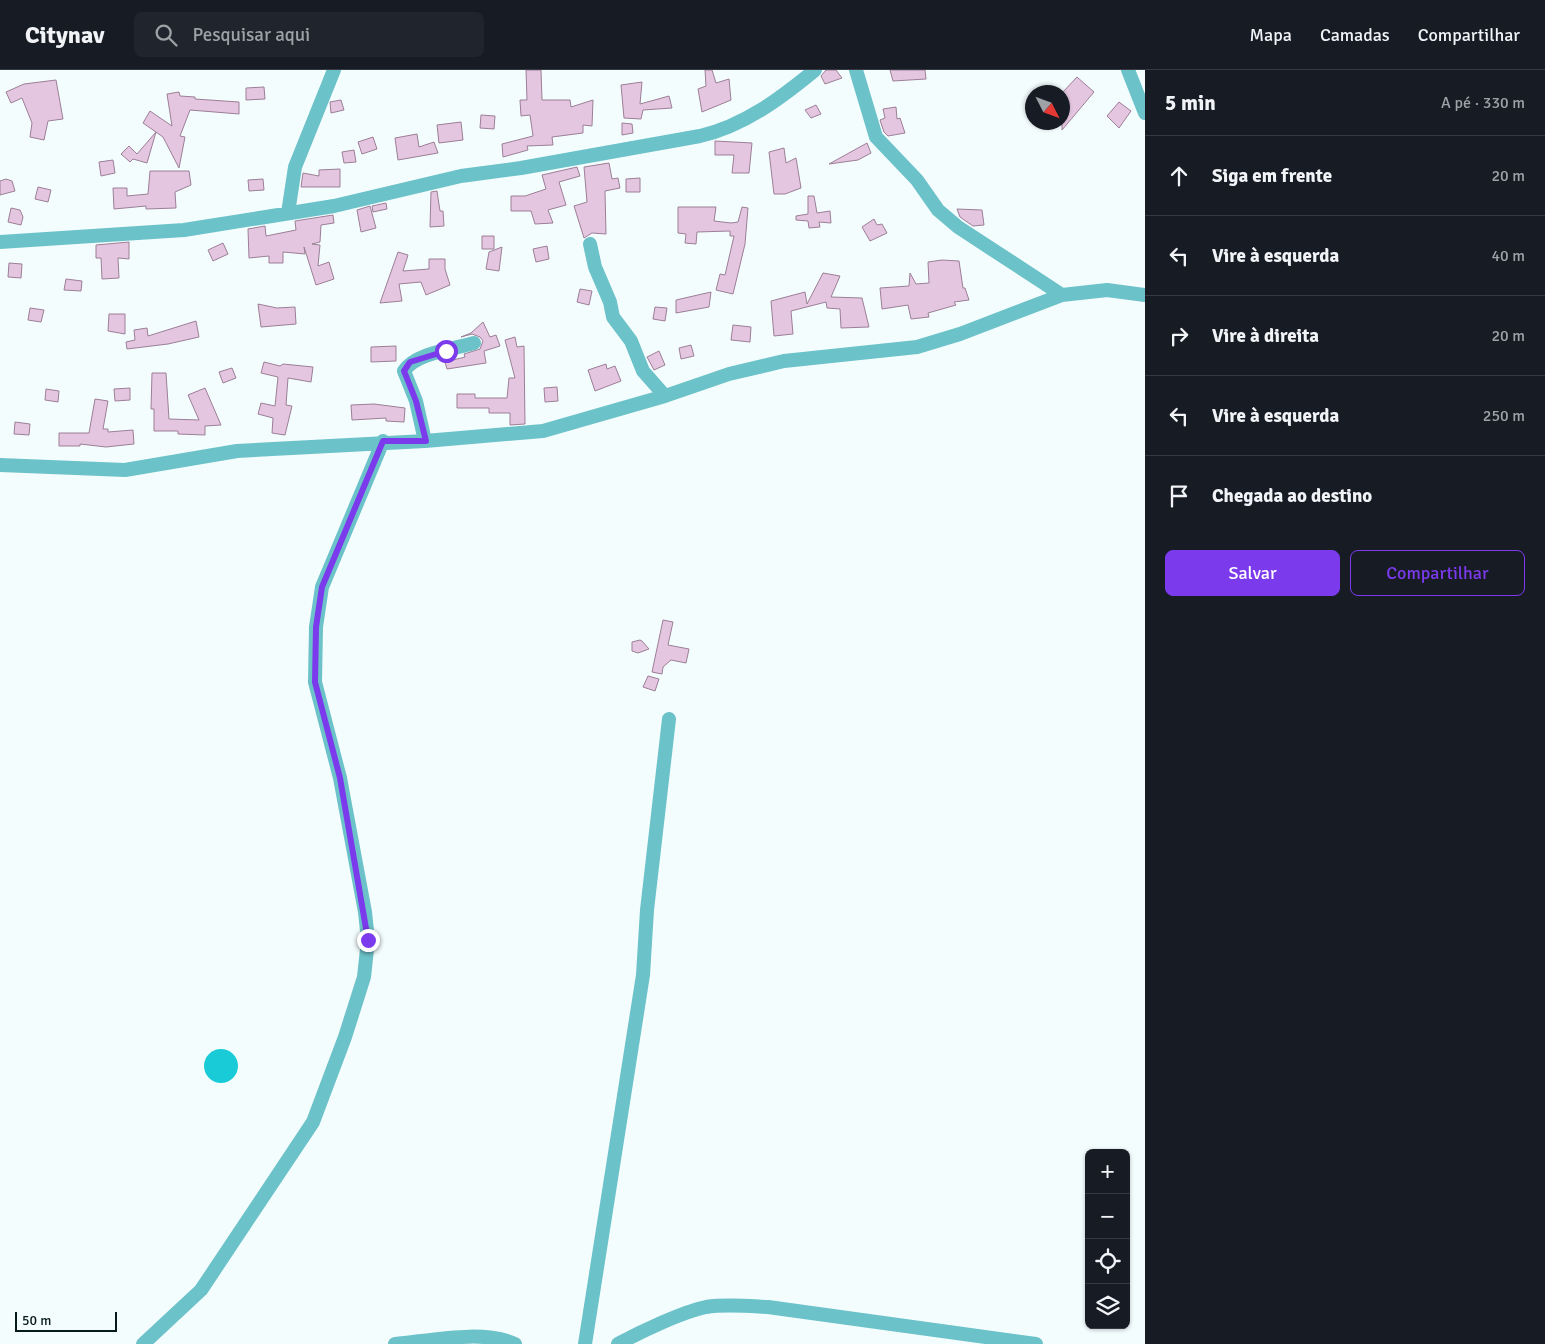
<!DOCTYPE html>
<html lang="pt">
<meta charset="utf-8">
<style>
:root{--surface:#171b24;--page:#20242c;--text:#f1f3f6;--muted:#9ea1a6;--line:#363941;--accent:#7c3aed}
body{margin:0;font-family:Signika,sans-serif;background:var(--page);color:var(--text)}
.controls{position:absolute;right:15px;bottom:15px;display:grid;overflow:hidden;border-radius:8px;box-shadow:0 1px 4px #0004}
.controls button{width:45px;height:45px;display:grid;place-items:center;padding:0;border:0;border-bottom:1px solid var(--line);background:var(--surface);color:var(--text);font:25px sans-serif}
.compass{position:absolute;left:1025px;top:15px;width:45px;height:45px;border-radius:50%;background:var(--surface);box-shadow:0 1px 4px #0004;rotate:132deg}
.scale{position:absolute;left:15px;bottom:12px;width:102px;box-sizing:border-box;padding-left:5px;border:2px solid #071a1b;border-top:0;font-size:14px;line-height:18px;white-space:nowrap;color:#071a1b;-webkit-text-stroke:4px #f4fdfe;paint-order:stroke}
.stop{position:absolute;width:15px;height:15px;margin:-11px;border:4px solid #7c3aed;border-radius:50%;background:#fff}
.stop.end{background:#7c3aed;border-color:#fff;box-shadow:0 1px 5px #0008}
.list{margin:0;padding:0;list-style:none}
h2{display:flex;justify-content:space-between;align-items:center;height:65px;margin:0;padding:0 20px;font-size:21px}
h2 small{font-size:16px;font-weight:400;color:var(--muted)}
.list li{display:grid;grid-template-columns:32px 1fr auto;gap:15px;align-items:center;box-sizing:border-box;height:80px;padding:0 20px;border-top:1px solid var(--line)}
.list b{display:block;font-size:19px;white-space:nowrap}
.list em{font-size:16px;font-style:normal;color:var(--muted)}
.actions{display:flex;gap:10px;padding:15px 20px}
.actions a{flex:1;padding:11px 0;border:1px solid var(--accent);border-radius:8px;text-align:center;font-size:18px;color:var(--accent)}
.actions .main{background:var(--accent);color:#fff}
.icon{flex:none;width:28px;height:28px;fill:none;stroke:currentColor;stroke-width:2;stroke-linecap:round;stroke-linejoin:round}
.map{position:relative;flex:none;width:1145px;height:1274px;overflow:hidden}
header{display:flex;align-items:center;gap:30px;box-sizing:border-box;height:70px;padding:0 25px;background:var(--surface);border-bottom:1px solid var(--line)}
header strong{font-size:24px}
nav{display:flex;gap:28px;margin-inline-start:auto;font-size:18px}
.search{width:350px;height:45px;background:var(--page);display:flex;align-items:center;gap:12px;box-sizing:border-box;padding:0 18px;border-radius:8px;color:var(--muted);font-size:19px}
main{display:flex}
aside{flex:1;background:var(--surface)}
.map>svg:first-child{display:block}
.water{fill:#19cbd6}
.building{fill:#e5c6e0;stroke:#9b7f97}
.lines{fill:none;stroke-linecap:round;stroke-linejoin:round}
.minor{stroke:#6cc2c9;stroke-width:14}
.route{stroke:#7c3aed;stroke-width:6}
</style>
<header>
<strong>Citynav</strong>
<div class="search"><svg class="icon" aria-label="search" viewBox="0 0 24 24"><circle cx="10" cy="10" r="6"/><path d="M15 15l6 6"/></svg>Pesquisar aqui</div>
<nav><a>Mapa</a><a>Camadas</a><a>Compartilhar</a></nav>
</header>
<main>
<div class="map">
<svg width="1145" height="1274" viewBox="0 0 1145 1274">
<rect width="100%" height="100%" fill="#f4fdfe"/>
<path class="water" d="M204 996a17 17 0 1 1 34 0a17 17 0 1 1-34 0Z"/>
<path class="building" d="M526,0H541L542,30H570L571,37L593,30L592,56L583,55V63L552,67L553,75L527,76L528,80L503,87L502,74L533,66L530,45L521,46L520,30H527Z
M705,0H712L716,13L729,9L731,30L702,42L698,19L706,16Z
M826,0H836L842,8L825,14L821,6Z
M890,0H925L926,9L893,11Z
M1077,7L1094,22L1062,60V23Z
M56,10L63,49L48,51L44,70L30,67L32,53L22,28L11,33L6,22L24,14Z
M642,12L640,34L669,26L672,38L643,40L641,49L624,48L621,15Z
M264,17L265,29L246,30V18Z
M179,22L180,26L195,27V29L239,32V44L190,40L180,66L185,67L179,98L163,67L143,53L150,41L172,56L167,24Z
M341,30L344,40L331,43L330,32Z
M1119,32L1131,41L1119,58L1107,46Z
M816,35L821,44L811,48L805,40Z
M896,37L897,49L900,48L905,63L888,66L884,62L880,50L885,48L883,39Z
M481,45L495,46L494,59L480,58Z
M461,52L463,70L439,73L437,55Z
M622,53L632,54L633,63L622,65Z
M156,62L147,93L133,89L130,92L121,84L129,76L137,84Z
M417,64L419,77L434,72L438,83L398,90L395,68Z
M373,67L377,79L362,84L358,72Z
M715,71L752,73L749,103H732L734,85H715Z
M867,73L871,83L858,90L829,94Z
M784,78L786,93L796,88L801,118L785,124H774L769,82Z
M354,80L356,92L344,93L342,82Z
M113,90L115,103L101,106L99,92Z
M609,93L612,109L618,108L620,118L605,121L606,164L592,163L584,168L574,136L587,132L584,97Z
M577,97L580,106L559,112L566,135L548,140L553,153L535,154L531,141H511V126H525L546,119L542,105Z
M340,99V117H301L303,103L319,106V100Z
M150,101H189L191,115L175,122L176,138L146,139V136L114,139L113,118H127V126L148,124Z
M640,108V122H626V109Z
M6,109L12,111L15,121L0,125V111Z
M263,109L264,120L249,121L248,110Z
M38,117L51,120L48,132L35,129Z
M437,121L440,141H443L444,156L430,157L431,122Z
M808,126H814L817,143L830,141L831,153L819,152L820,157L809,158L808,151L796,150V146L808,144Z
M386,133L387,139L373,142L372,136Z
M370,136L376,158L361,162L357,140Z
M678,137H716L714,151L731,153L738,152L742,137L748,138L745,174L733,224L716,220L720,204L725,205L734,166H730V161L697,162L696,174L685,173L686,164L678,163Z
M11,138L20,140L23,147L21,155L8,152Z
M957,139L982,140L984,155L973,156L960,147Z
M333,145L334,153L321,155L320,172L312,174L320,175L318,196L329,192L334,209L316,215L304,177L305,184L283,182V193H269V186L249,188L248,159L265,156L266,166L296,160L295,151Z
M874,149L877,155L882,154L887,163L870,171L862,157Z
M482,166H494V179H482Z
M129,172V189L118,188L119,208L102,209L101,188H96V175Z
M223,173L228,184L213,191L208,180Z
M547,176L549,189L536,192L533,179Z
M502,177L499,201L486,199L489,182Z
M398,182L408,185L403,201L429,199V189H445V199L450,215L426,225L421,212L399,214L402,231L380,233Z
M942,190L959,191L963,218H965L969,230L954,232L956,235L928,243L929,247L911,249L908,235L882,239L880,218L909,216L910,203L916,214L929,213L928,192Z
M9,193L22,194L21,208L8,207Z
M823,203L840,206L831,227L862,228L869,257L841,258L840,239L827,238L826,232L791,241L793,264L774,266L771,231L805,222L807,234Z
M66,209L82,211L81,221L64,220Z
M580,219L592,221L589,235L577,232Z
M711,222L709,237L676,243V230Z
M258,234L277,238L295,237L296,254L261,257Z
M655,237L667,238L665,251L653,249Z
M30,238L44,240L41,252L28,250Z
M109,244H125V264L108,261Z
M196,251L199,267L168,274L127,279L126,272L135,270L134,260L147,258L148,266Z
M483,252L490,267L496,265L500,276L484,281L486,293L447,299L445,292L465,287L464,284L480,279L483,271L480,267L472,264L461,267L471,263Z
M733,255L751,257L750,272L731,270Z
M515,267L517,277L524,276L525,354L510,355V343H489V338H457V324H475V328H507L509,308H515L505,270Z
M691,275L694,286L681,289L679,278Z
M396,276V291L371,292V277Z
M659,281L665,295L654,300L647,287Z
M264,292L280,296L283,294L313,297L311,312L288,308L286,335L292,336L285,365L272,363L273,348L258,344L261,333L275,336L278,307L261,303Z
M606,294L607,299L615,296L621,311L595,321L588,300Z
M232,298L236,308L223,313L219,302Z
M152,303H166L169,349L199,350L188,325L205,318L221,355L205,356V365L178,364V361H154V339H151Z
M557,317L558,331L545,332L544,318Z
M130,318V330L115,331L114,319Z
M46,319L59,321L58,332L45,330Z
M95,329L108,331L103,359H108V362L133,360L134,374L106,377L80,374V376H59V363H89Z
M374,334L405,338L404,352L386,351V348L352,350L351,335Z
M15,352L30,354L29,365L14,364Z
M663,550L673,552L668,575L689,579L686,593L671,590L663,597L662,604L652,602Z
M640,570L642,571L649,579L638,583L632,581V572Z
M648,606L659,609L655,621L643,617Z"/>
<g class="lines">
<path class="minor" d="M856,0L876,67L917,110L938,140L958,157L1062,225
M1128,0L1145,43
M288,143L295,97L334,0
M0,172L184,160L334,136L461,106L521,98L700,66C744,56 781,28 815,0
M590,174L595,197L610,232L613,247L631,271L643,301L665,326
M425,371L416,331L404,301C415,283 454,279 474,273
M0,395L125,400L237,381L425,371L543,361L665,326L729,304L784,291L917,277L960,264L1062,225L1107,220L1145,225
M143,1274L201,1220L313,1052L345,967L364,907L368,870L365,842L340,708L315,612L316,557L322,517L383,371
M395,1274C429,1271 483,1259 515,1274
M585,1274L643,905L647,840L669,649
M618,1274C640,1262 682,1242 706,1237C726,1234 748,1236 768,1237L1036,1274"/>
</g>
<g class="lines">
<path class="route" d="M368,870L340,708L315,612L316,557L322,517L383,371H426L416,331L404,301L410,292L446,281"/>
</g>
</svg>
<div class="controls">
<button>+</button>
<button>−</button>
<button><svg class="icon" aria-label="locate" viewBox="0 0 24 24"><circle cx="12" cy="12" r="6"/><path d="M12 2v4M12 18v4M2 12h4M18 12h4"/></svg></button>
<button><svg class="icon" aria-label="layers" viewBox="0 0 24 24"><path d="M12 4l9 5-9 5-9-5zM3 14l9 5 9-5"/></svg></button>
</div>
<svg class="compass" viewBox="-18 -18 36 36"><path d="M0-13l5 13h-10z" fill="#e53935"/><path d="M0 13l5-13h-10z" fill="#9ea1a6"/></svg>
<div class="scale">50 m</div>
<div class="stop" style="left:446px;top:281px"></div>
<div class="stop end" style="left:368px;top:870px"></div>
</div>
<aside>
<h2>5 min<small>A pé · 330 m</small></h2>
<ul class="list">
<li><svg class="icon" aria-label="ahead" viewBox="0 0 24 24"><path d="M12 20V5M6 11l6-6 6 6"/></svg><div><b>Siga em frente</b></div><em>20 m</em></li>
<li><svg class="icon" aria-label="left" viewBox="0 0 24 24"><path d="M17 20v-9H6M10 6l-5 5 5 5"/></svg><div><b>Vire à esquerda</b></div><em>40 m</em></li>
<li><svg class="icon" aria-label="right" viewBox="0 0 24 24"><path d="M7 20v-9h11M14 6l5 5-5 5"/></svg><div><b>Vire à direita</b></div><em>20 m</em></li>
<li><svg class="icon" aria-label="left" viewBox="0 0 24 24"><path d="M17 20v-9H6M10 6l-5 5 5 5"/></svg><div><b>Vire à esquerda</b></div><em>250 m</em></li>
<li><svg class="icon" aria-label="arrive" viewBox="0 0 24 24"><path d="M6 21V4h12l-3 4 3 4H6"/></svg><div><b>Chegada ao destino</b></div></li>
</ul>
<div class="actions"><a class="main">Salvar</a><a>Compartilhar</a></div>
</aside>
</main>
